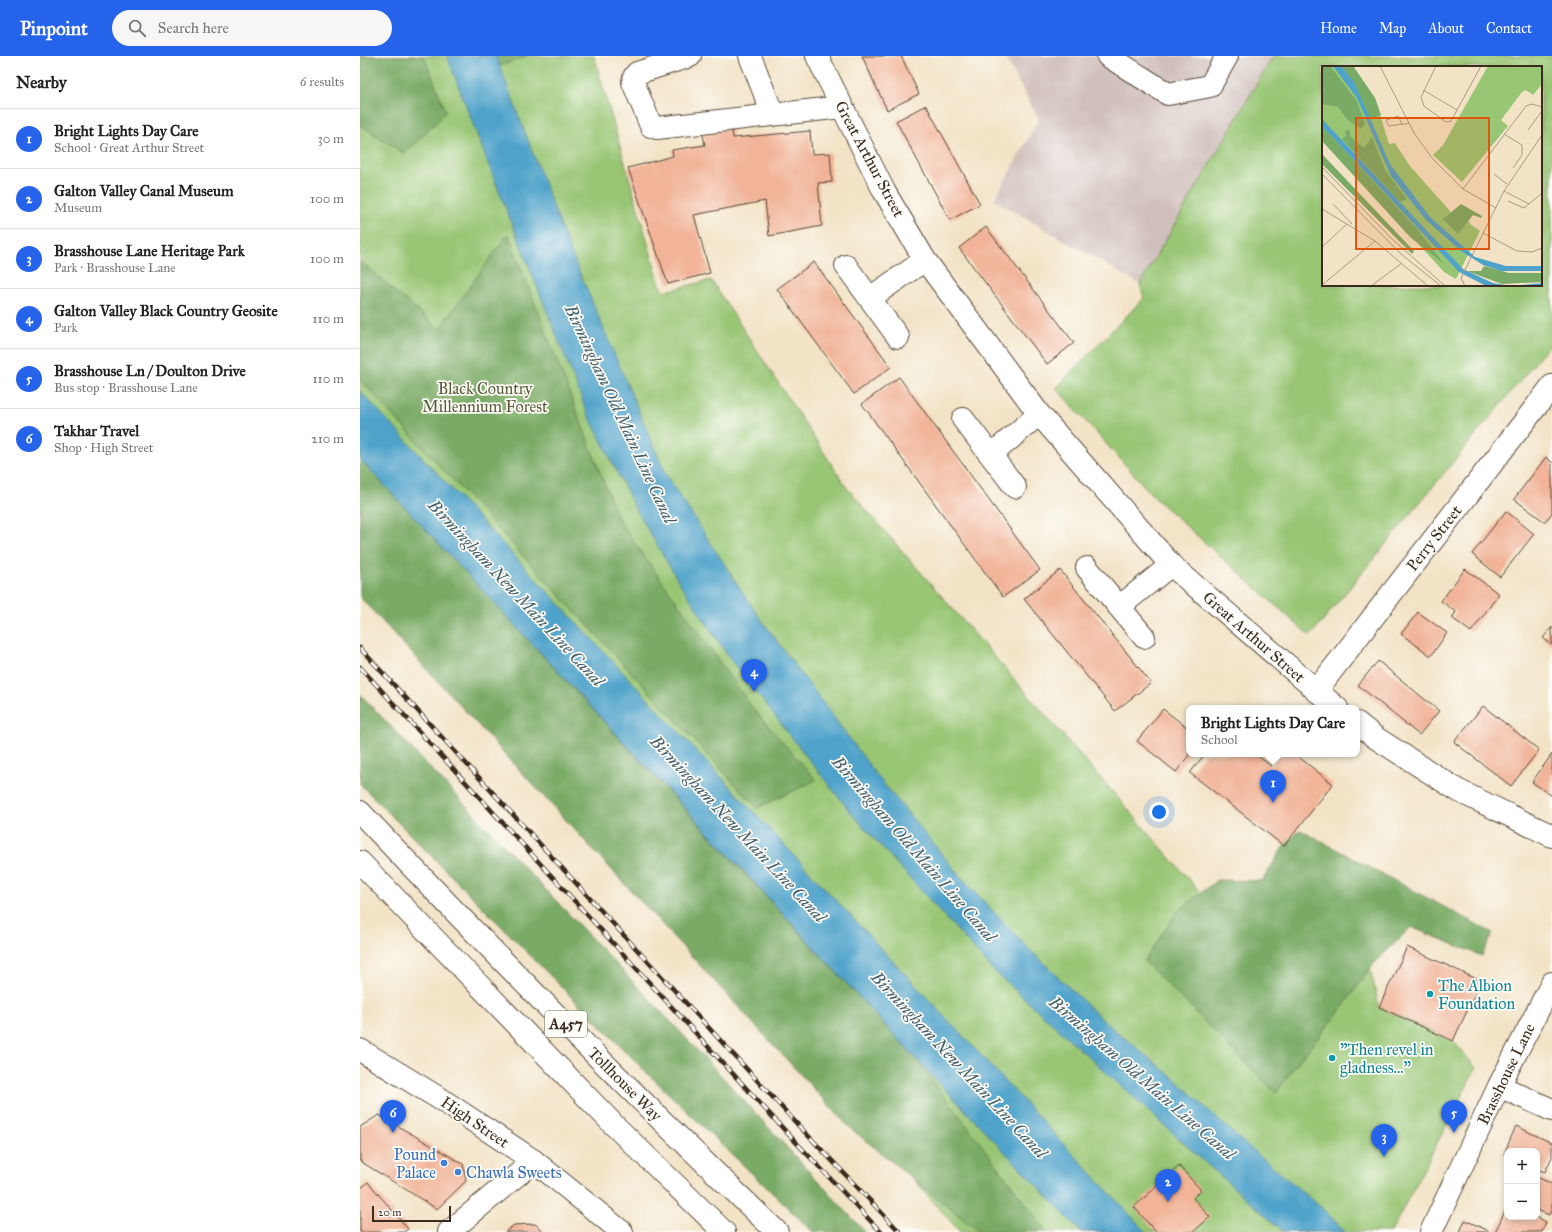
<!DOCTYPE html>
<meta charset="utf-8">
<style>
:root{--surface:#fff;--page:#f6f6f6;--text:#222;--muted:#767676;--line:#e0e0e0;--accent:#2563eb}
body{margin:0;font-family:"IM FELL Great Primer",serif;background:var(--page);color:var(--text)}
.controls{position:absolute;right:12px;bottom:12px;display:grid;overflow:hidden;border-radius:8px;box-shadow:0 2px 6px #0003}
.controls button{width:36px;height:36px;display:grid;place-items:center;padding:0;border:0;border-bottom:1px solid var(--line);background:var(--surface);color:var(--text);font:20px sans-serif}
.scale{position:absolute;left:12px;bottom:10px;width:79px;box-sizing:border-box;padding-left:4px;border:2px solid #3b2a1e;border-top:0;font-size:11px;line-height:14px;white-space:nowrap;color:#3b2a1e;-webkit-text-stroke:3px #fdfcf7;paint-order:stroke}
.you{position:absolute;left:799px;top:756px;width:14px;height:14px;margin:-10px;border:3px solid #fff;border-radius:50%;background:#1a73e8;box-shadow:0 0 0 6px #1a73e833}
.badge{display:grid;place-items:center;width:26px;height:26px;border-radius:50%;background:var(--accent);color:#fff;font-size:13px;font-weight:700}
.pin{position:absolute;translate:-50% -33px;filter:drop-shadow(0 1px 2px #0008)}
.pin::after{content:'';position:absolute;top:21px;width:14px;height:12px;background:inherit;clip-path:polygon(0 0,100% 0,50% 100%)}
.popup{position:absolute;left:826px;top:649px;width:174px;height:52px;box-sizing:border-box;display:grid;place-content:center;border-radius:8px;background:var(--surface);filter:drop-shadow(0 1px 3px #0005);font-size:13px;white-space:nowrap;color:var(--muted)}
.popup b{font-size:15px;color:var(--text)}
.popup::after{content:'';position:absolute;left:50%;top:100%;margin-left:-8px;border:8px solid transparent;border-top-color:var(--surface)}
.list{margin:0;padding:0;list-style:none}
h2{display:flex;justify-content:space-between;align-items:center;height:52px;margin:0;padding:0 16px;font-size:17px}
h2 small{font-size:13px;font-weight:400;color:var(--muted)}
.list li{display:grid;grid-template-columns:26px 1fr auto;gap:12px;align-items:center;box-sizing:border-box;height:60px;padding:0 16px;border-top:1px solid var(--line)}
.list b{display:block;font-size:15px;white-space:nowrap}
.list p{margin:0;font-size:13px;white-space:nowrap;color:var(--muted)}
.list em{font-size:13px;font-style:normal;color:var(--muted)}
.icon{flex:none;width:22px;height:22px;fill:none;stroke:currentColor;stroke-width:2;stroke-linecap:round;stroke-linejoin:round}
.map{position:relative;flex:none;width:1192px;height:1176px;overflow:hidden}
header{display:flex;align-items:center;gap:24px;box-sizing:border-box;height:56px;padding:0 20px;background:var(--accent);color:#fff}
header strong{font-size:19px}
nav{display:flex;gap:22px;margin-inline-start:auto;font-size:14px}
.search{width:280px;height:36px;background:var(--page);display:flex;align-items:center;gap:10px;box-sizing:border-box;padding:0 14px;border-radius:22px;color:var(--muted);font-size:15px}
main{display:flex}
aside{flex:1;background:var(--surface)}
.map>svg:first-child{display:block}
.industrial{fill:#d0c0bc}
.green{fill:#98c675;stroke:#6a784a;fill-rule:evenodd}
.forest{fill:#7aab66;stroke:#5a6a42}
.water{fill:#4fa3cb;stroke:#456674}
.building{fill:#f1b498}
.lines{fill:none;stroke-linecap:round;stroke-linejoin:round}
.minor-casing{stroke:#564637;stroke-width:24}
.major-casing{stroke:#564637;stroke-width:24}
.minor{stroke:#fff;stroke-width:22}
.major{stroke:#fff;stroke-width:22}
.rail-casing{stroke:#3b2a1e;stroke-width:4.5}
.rail{stroke:#fdfcf7;stroke-width:3;stroke-dasharray:9;stroke-linecap:butt}
.culture-dot{fill:#0f9aa8;stroke:#fdfcf7;stroke-width:1.5}
.shop-dot{fill:#3f7fe0;stroke:#fdfcf7;stroke-width:1.5}
.labels{text-anchor:middle;dominant-baseline:central;stroke-width:3.5;stroke-linejoin:round;paint-order:stroke}
.shield{fill:#fdfcf7;stroke:#75695f;stroke-width:1}
.shield-label{font-size:15px;font-weight:bold;fill:#3b2a1e}
.street-label{font-size:16px;fill:#3b2a1e;stroke:#fdfcf7}
.park-label{font-size:16px;fill:#575938;stroke:#fdfcf7}
.culture-label{font-size:16px;fill:#0d838f;stroke:#fdfcf7;text-anchor:start}
.shop-label{font-size:16px;fill:#366cbe;stroke:#fdfcf7;text-anchor:end}
.water-label{font-size:17px;font-style:italic;fill:#44606c;stroke:#fdfcf7}
.inset-road{fill:none;stroke:#a99983;stroke-width:1}
.view{fill:#df570d;fill-opacity:0.15;stroke:#df570d;stroke-width:2}
.inset-edge{fill:none;stroke:#3b2a1e;stroke-width:2}
</style>
<header>
<strong>Pinpoint</strong>
<div class="search"><svg class="icon" aria-label="search" viewBox="0 0 24 24"><circle cx="10" cy="10" r="6"/><path d="M15 15l6 6"/></svg>Search here</div>
<nav><a>Home</a><a>Map</a><a>About</a><a>Contact</a></nav>
</header>
<main>
<aside>
<h2>Nearby<small>6 results</small></h2>
<ul class="list">
<li><span class="badge">1</span><div><b>Bright Lights Day Care</b><p>School · Great Arthur Street</p></div><em>30 m</em></li>
<li><span class="badge">2</span><div><b>Galton Valley Canal Museum</b><p>Museum</p></div><em>100 m</em></li>
<li><span class="badge">3</span><div><b>Brasshouse Lane Heritage Park</b><p>Park · Brasshouse Lane</p></div><em>100 m</em></li>
<li><span class="badge">4</span><div><b>Galton Valley Black Country Geosite</b><p>Park</p></div><em>110 m</em></li>
<li><span class="badge">5</span><div><b>Brasshouse Ln / Doulton Drive</b><p>Bus stop · Brasshouse Lane</p></div><em>110 m</em></li>
<li><span class="badge">6</span><div><b>Takhar Travel</b><p>Shop · High Street</p></div><em>210 m</em></li>
</ul>
</aside>
<div class="map">
<svg width="1192" height="1176" viewBox="0 0 1192 1176">
<rect width="100%" height="100%" fill="#fdfcf7"/>
<filter id="ink" filterUnits="userSpaceOnUse"><feTurbulence type="fractalNoise" baseFrequency=".025" numOctaves="2"/><feDisplacementMap in="SourceGraphic" scale="8" xChannelSelector="R" yChannelSelector="G"/><feConvolveMatrix kernelMatrix="1 2 1 2 8 2 1 2 1" color-interpolation-filters="sRGB"/></filter>
<filter id="wash" filterUnits="userSpaceOnUse"><feTurbulence type="fractalNoise" baseFrequency=".012" numOctaves="4" result="noise"/><feDisplacementMap in="SourceGraphic" scale="16" xChannelSelector="R" yChannelSelector="G"/><feGaussianBlur stdDeviation="0.9" result="paint"/><feColorMatrix in="noise" values="0 0 0 0 0 0 0 0 0 0 0 0 0 0 0 0 0 1.4 0 .05"/><feComposite in="paint" operator="in"/></filter>
<g filter="url(#wash)">
<rect width="100%" height="100%" fill="#f2e3c6"/>
<path class="industrial" d="M644,0H913L780,228L634,144L679,63Z"/>
<path class="green" d="M0,0H234L302,236L351,224L487,432L841,837L916,1037L937,1007L982,952L1010,912L1019,951L1093,985L1116,1012L1031,1176H600L0,497Z
M913,0H1192V286L950,580L796,443L696,332L784,242L780,228ZM963,11H1181V229H963Z"/>
<path class="forest" d="M0,0H64L86,56L45,98L0,69Z
M111,0H168L118,18Z
M148,178L259,465L394,654L456,724L397,752L0,324V205L79,273Z
M0,402L558,1005L687,1176H619L489,1071L0,541Z
M0,638L327,983L505,1176H453L283,1013L0,728Z
M940,774L1133,877L1122,900L1051,871L1010,912L982,952L937,1007L916,1037L784,905L817,856L857,824L902,825L924,790Z"/>
<path class="water" d="M87,0H136L207,187L306,419L397,558L518,721L599,819L665,889L745,966L817,1025L876,1080L964,1154L985,1176H924L838,1100L633,914L491,757L370,603L319,526L274,450L227,356L129,110Z
M0,335L786,1176H721L558,1005L378,809L0,403Z"/>
<g id="blocks">
<path class="building" d="M502,0H541L559,38L527,54Z
M566,49L620,148L590,164L536,65Z
M371,68L373,82L450,75L452,98L470,97L472,126L458,127L462,170L409,180L405,145L334,159L350,217L308,228L268,112L313,100L312,94L345,89L341,70Z
M626,171L714,287L687,308L599,192Z
M454,206L531,311L494,338L417,233Z
M539,321L680,514L643,541L502,348Z
M1186,401L1192,406V457L1185,466L1154,443Z
M1146,455L1174,478L1140,521L1112,498Z
M1105,513L1139,538L1111,576L1092,562L1096,556L1081,545Z
M700,514L791,627L755,655L664,543Z
M1058,556L1087,577L1071,600L1041,578Z
M1192,571V589L1183,582Z
M1018,605L1079,655L1059,679L998,629Z
M1123,650L1179,694L1151,730L1094,686Z
M803,653L829,673V699L816,716L777,685Z
M845,698H895L911,710L921,698H935L973,728L924,790L830,717Z
M1192,698V740L1172,726Z
M1047,891L1121,925L1093,985L1019,951Z
M19,1059L103,1108L106,1125L77,1153L0,1105V1071Z
M1156,1070L1192,1087V1101L1185,1116L1177,1113V1095H1147V1099L1144,1098Z
M819,1110L841,1134L833,1142L850,1161L833,1176H796L774,1151Z
M1177,1121L1192,1128V1152L1189,1159L1177,1154Z
M8,1126L48,1173L44,1176H0V1133Z
M1147,1151V1161H1175L1186,1166L1182,1176H1135Z
M1105,1164L1129,1175L1128,1176H1100Z
M175,1168L184,1176H145L154,1169Z"/>
</g>
</g>
<g filter="url(#ink)">
<use href="#blocks" fill-opacity="0" stroke="#564637" stroke-width="1"/>
<g class="lines">
<defs>
<path id="minor" d="M330,0L277,17L274,21L273,26L291,70L297,72L482,51
M390,0L413,59
M457,0L524,135L565,204L679,358L811,509L977,652
M748,0L808,38L850,30L867,0
M486,210L538,281
M510,242L565,204
M603,363L655,431
M631,399L679,358
M727,512L784,581
M759,551L811,509
M956,635L1192,330
M997,667L1016,682L1099,735L1192,780
M1139,1030L1192,1054
M89,1176L174,1105
M1071,1176L1139,1030L1192,927"/>
<path id="major" d="M0,756C135,899 274,1040 417,1176
M0,806L256,1071L364,1176
M0,994L82,1044L174,1105L262,1176"/>
</defs>
<use href="#minor" class="minor-casing"/>
<use href="#major" class="major-casing"/>
<use href="#minor" class="minor"/>
<use href="#major" class="major"/>
<defs>
<path id="rail" d="M0,592L439,1070L540,1176
M0,611L430,1080L521,1176"/>
</defs>
<use href="#rail" class="rail-casing"/>
<use href="#rail" class="rail"/>
</g>
</g>
<g class="culture-dot">
<circle cx="1070" cy="938" r="4"/>
<circle cx="972" cy="1002" r="4"/>
</g>
<g class="shop-dot">
<circle cx="84" cy="1107" r="4"/>
<circle cx="98" cy="1116" r="4"/>
</g>
<g class="labels">
<rect class="shield" x="185" y="955" width="42" height="26" rx="3"/>
<g class="shield-label">
<text x="206" y="968">A457</text>
</g>
<g class="street-label">
<text transform="translate(510 103) rotate(62)">Great Arthur Street</text>
<text transform="translate(1074 482) rotate(-52)">Perry Street</text>
<text transform="translate(894 581) rotate(41)">Great Arthur Street</text>
<text transform="translate(1146 1018) rotate(-64)">Brasshouse Lane</text>
<text transform="translate(265 1028) rotate(45)">Tollhouse Way</text>
<text transform="translate(115 1066) rotate(34)">High Street</text>
</g>
<g class="park-label">
<text x="125" y="332">Black Country<tspan x="125" dy="18">Millennium Forest</tspan></text>
</g>
<g class="culture-label">
<text x="1078" y="929">The Albion<tspan x="1078" dy="18">Foundation</tspan></text>
<text x="980" y="993">"Then revel in<tspan x="980" dy="18">gladness..."</tspan></text>
</g>
<g class="shop-label">
<text x="76" y="1098">Pound<tspan x="76" dy="18">Palace</tspan></text>
<text x="106" y="1116" text-anchor="start">Chawla Sweets</text>
</g>
<g class="water-label">
<text transform="translate(260 358) rotate(65)">Birmingham Old Main Line Canal</text>
<text transform="translate(156 537) rotate(47)">Birmingham New Main Line Canal</text>
<text transform="translate(378 773) rotate(47)">Birmingham New Main Line Canal</text>
<text transform="translate(554 793) rotate(49)">Birmingham Old Main Line Canal</text>
<text transform="translate(599 1009) rotate(47)">Birmingham New Main Line Canal</text>
<text transform="translate(782 1022) rotate(41)">Birmingham Old Main Line Canal</text>
</g>
</g>
<g transform="translate(962 10)">
<rect width="220" height="220" fill="#f2e3c6"/>
<path d="M0,0H31L53,32L67,78L73,77L88,100L128,145L136,167L147,154L148,158L158,165L134,213L122,206L99,181L0,69ZM166,0H220V18L211,29L204,24L200,26L179,54L186,60L140,116L111,89L121,79Z" fill="#98c675"/>
<path d="M0,0H8L35,35L43,58L39,63L25,53L16,41L0,38ZM14,0H31L53,32L59,49L47,54L39,33ZM0,60L96,164L123,199L88,171L0,75ZM27,64L29,71L42,82L50,71L63,104L85,133L78,136L20,73L24,70L23,65ZM0,88L92,185L90,188L0,98ZM139,138L160,150L159,152L151,149L136,168L121,153ZM162,200L187,207H220V216L180,218L145,205H159Z" fill="#7aab66"/>
<path d="M11,0H19L32,16L68,98L108,151L153,191L184,200H220V205H179L161,199L139,185L104,154L69,110L35,32ZM0,53L141,203L171,217L190,220L220,217V220H164L137,206L0,60Z" fill="#4fa3cb"/>
<path class="inset-road" d="M58,0L92,67L110,92L141,123L174,142M114,0L99,31L102,40L124,56L129,55L159,0M101,24L135,44M80,58L76,50L64,54L67,60L80,58H84L87,57M206,64L220,45M182,68L200,79V89L191,102M0,101L70,173L123,220M0,108L79,188L119,220M172,108L185,118M141,123L204,40L210,38L220,41M182,125L207,138M186,135L202,142L219,128M11,138L30,158M0,143L53,175L106,220M161,167L195,185L210,186L220,182M0,181L25,158M0,219L53,175M49,220L80,197M143,220L139,212L182,125L220,69"/>
<path class="view" d="M34,52H167V183H34Z"/>
<rect width="220" height="220" class="inset-edge"/>
</g>
</svg>
<div class="controls">
<button>+</button>
<button>−</button>
</div>
<div class="scale">20 m</div>
<div class="you"></div>
<div class="pin badge" style="left:913px;top:747px">1</div>
<div class="popup"><b>Bright Lights Day Care</b>School</div>
<div class="pin badge" style="left:808px;top:1146px">2</div>
<div class="pin badge" style="left:1024px;top:1101px">3</div>
<div class="pin badge" style="left:394px;top:636px">4</div>
<div class="pin badge" style="left:1094px;top:1077px">5</div>
<div class="pin badge" style="left:33px;top:1077px">6</div>
</div>
</main>
